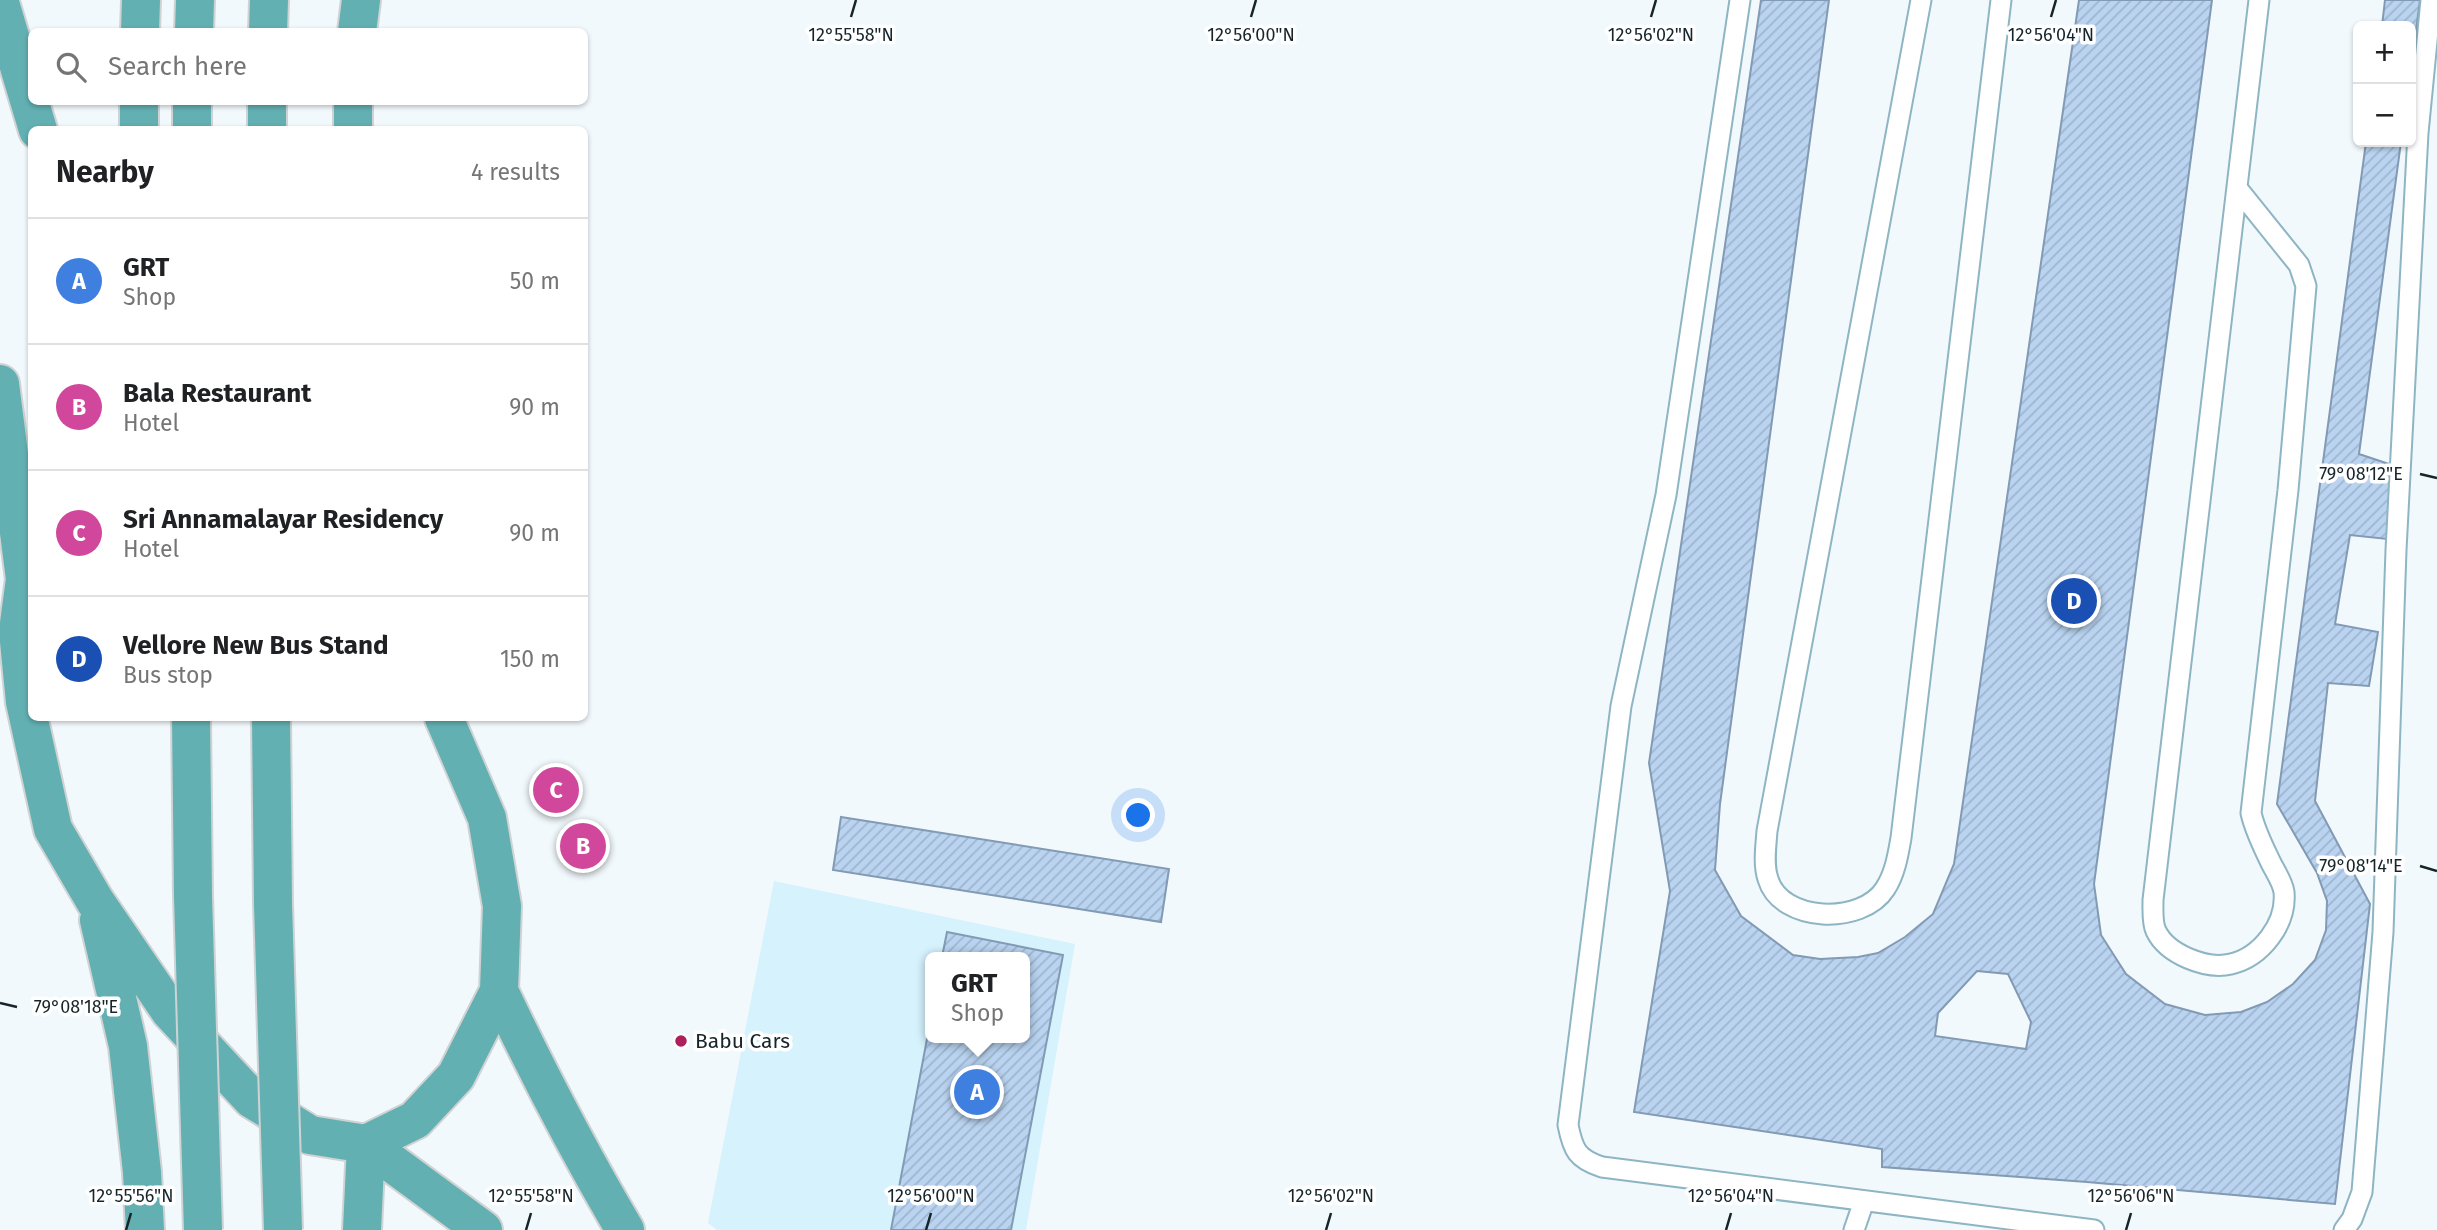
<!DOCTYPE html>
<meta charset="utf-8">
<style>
:root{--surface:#fff;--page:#f2f2f2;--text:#202124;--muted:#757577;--line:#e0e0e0;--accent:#ad205c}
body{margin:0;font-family:"Fira Sans",sans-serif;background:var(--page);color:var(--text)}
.controls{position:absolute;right:21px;top:21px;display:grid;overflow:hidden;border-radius:10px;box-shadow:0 2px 5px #0004}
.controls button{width:63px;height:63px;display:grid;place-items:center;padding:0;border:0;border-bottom:2px solid var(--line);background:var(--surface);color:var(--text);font:35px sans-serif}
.you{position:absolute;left:1139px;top:816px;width:24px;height:24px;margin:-18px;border:5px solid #fff;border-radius:50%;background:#1a73e8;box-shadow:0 0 0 10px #1a73e833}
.badge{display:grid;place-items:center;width:46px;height:46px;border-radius:50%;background:var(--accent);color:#fff;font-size:23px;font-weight:700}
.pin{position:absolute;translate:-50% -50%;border:4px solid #fff;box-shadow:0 2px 7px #0006}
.popup{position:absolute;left:925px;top:952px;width:105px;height:91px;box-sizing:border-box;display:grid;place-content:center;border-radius:10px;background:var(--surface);filter:drop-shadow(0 2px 5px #0005);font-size:23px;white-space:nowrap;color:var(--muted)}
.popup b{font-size:26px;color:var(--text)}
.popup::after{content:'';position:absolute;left:50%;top:100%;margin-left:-14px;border:14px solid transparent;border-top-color:var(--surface)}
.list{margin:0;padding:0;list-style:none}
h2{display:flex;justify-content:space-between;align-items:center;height:91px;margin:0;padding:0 28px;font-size:30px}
h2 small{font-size:23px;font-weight:400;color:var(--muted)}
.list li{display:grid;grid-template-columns:46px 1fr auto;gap:21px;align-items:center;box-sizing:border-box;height:126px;padding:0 28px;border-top:2px solid var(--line)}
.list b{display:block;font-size:26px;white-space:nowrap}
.list p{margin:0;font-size:23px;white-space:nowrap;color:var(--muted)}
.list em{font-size:23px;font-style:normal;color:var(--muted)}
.icon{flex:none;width:38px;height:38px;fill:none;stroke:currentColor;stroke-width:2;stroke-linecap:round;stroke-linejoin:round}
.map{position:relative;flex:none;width:2437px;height:1230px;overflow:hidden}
.search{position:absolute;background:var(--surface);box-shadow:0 2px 5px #0004;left:28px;top:28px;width:560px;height:77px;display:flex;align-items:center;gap:18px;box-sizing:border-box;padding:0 24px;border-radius:10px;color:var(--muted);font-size:26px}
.panel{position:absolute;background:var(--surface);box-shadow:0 2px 5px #0004;left:28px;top:126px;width:560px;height:595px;border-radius:10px}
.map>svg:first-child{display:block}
.built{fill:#d5f2fd;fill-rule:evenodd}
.building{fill:url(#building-hatch);stroke:#829ab3;stroke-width:2;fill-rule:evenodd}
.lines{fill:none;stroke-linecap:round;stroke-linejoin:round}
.service-casing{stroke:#8eb5c3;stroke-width:23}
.trunk-casing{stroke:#d0d3d4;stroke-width:42}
.service{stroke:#fff;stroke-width:19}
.trunk{stroke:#62b0b2;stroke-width:38}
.trunk-bridge-casing{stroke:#d0d3d4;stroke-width:42;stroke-linecap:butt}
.trunk-bridge{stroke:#62b0b2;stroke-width:38}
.ticks{fill:none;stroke:#15252a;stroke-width:2.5}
.poi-dot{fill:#ad205c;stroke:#fff;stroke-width:2.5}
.labels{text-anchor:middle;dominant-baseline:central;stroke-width:7;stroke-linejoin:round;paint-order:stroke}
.poi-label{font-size:21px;fill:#15252a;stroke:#fff;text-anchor:start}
.ticks-label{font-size:18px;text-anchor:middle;fill:#15252a;stroke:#fff;stroke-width:7;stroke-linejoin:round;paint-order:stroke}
</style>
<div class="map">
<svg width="2437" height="1230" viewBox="0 0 2437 1230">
<defs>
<pattern id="building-hatch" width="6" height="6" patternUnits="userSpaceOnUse" patternTransform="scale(1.75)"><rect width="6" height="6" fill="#b9d3f0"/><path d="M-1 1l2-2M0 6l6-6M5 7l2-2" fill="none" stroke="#9eb5ce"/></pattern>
</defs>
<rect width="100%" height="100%" fill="#f2f9fd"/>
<path class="built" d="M774,881L1075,944L1026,1230H717L708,1223ZM930,957H1024V1038H930Z"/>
<path class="building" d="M1761,0H1829L1720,804L1715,870L1741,916L1793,955L1820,959L1858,957L1878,953L1905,937L1933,914L1954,864L2079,0H2212L2094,884L2101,935L2126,974L2165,1004L2205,1015L2241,1012L2267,1002L2293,984L2315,960L2326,930L2327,901L2317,873L2277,804L2366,142H2401L2359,454L2392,465L2387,539L2350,535L2335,624L2378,632L2369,686L2328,683L2315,801L2370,904L2335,1204L2087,1182L1882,1167V1149L1634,1112L1670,891L1649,763ZM1977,971L2008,974L2031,1022L2026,1049L1935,1036L1938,1013Z
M2385,0H2420L2411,68V26H2382Z
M841,817L1169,869L1161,922L833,870Z
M947,932L1063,955L1011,1230H891L930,1023V1038H1024V957H942Z"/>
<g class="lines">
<defs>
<path id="service" d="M1740,0L1666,495L1621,706L1568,1125C1573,1150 1577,1159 1602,1167L2094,1230
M1921,0L1767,831C1766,846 1763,864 1768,879C1781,923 1862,925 1885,889C1895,874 1898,855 1901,838L2001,0
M2237,188L2299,265L2306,286L2288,490L2251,813C2255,831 2263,846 2271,863C2275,871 2283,883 2284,892C2287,924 2261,957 2231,964C2206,970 2167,954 2156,931C2152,923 2153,909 2153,900L2259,0
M1854,1230L1864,1201
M2344,1230L2352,1219L2362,1192L2383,932L2396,550L2418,133L2431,0"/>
<path id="trunk" d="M0,3L38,130
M140,32L141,0
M194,32L195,0
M268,32L269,0
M357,32L361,0
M139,130V102
M192,130V102
M267,130V102
M353,130V102
M0,384L25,579
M32,566L25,579L18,631L25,702L53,829L95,901L170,1011L252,1099L310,1135L366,1144L415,1120L456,1076L499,991L502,906L487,818L444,718
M99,920L128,1046L142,1172L145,1230
M499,991C538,1073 579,1152 625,1230
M366,1144L483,1230
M362,1230L366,1144"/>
</defs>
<use href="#service" class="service-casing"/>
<use href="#trunk" class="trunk-casing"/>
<use href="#service" class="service"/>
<use href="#trunk" class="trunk"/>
<defs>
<path id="trunk-bridge" d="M191,718L193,896L203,1230
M271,718L273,904L283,1230"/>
</defs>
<use href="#trunk-bridge" class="trunk-bridge-casing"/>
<use href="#trunk-bridge" class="trunk-bridge"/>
</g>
<path class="ticks" d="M851,17L856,0M1251,17L1256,0M1651,17L1656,0M2051,17L2056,0M2420,474L2437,478M2420,866L2437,871M0,1003L17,1007M126,1230L131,1213M526,1230L531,1213M926,1230L931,1213M1326,1230L1331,1213M1726,1230L1731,1213M2126,1230L2131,1213"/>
<circle class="poi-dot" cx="681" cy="1041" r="7"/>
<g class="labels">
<g class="poi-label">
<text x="695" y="1041">Babu Cars</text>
</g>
</g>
<g class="ticks-label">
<text x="851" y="41">12°55'58"N</text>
<text x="1251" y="41">12°56'00"N</text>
<text x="1651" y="41">12°56'02"N</text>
<text x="2051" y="41">12°56'04"N</text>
<text x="2361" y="480">79°08'12"E</text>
<text x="2361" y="872">79°08'14"E</text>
<text x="76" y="1013">79°08'18"E</text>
<text x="131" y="1202">12°55'56"N</text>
<text x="531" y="1202">12°55'58"N</text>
<text x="931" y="1202">12°56'00"N</text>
<text x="1331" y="1202">12°56'02"N</text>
<text x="1731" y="1202">12°56'04"N</text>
<text x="2131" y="1202">12°56'06"N</text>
</g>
</svg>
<div class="controls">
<button>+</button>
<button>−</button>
</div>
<div class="you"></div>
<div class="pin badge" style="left:977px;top:1092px;background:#3f7fe0">A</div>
<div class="popup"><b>GRT</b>Shop</div>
<div class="pin badge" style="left:583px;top:846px;background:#d1479c">B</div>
<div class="pin badge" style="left:556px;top:790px;background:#d1479c">C</div>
<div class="pin badge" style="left:2074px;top:601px;background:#1a4fb4">D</div>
<div class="search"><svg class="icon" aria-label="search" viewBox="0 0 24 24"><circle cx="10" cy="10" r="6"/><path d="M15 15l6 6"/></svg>Search here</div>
<section class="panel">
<h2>Nearby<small>4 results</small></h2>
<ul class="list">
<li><span class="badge" style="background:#3f7fe0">A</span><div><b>GRT</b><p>Shop</p></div><em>50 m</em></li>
<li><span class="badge" style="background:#d1479c">B</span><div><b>Bala Restaurant</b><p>Hotel</p></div><em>90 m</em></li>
<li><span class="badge" style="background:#d1479c">C</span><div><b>Sri Annamalayar Residency</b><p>Hotel</p></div><em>90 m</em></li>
<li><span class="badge" style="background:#1a4fb4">D</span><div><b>Vellore New Bus Stand</b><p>Bus stop</p></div><em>150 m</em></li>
</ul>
</section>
</div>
